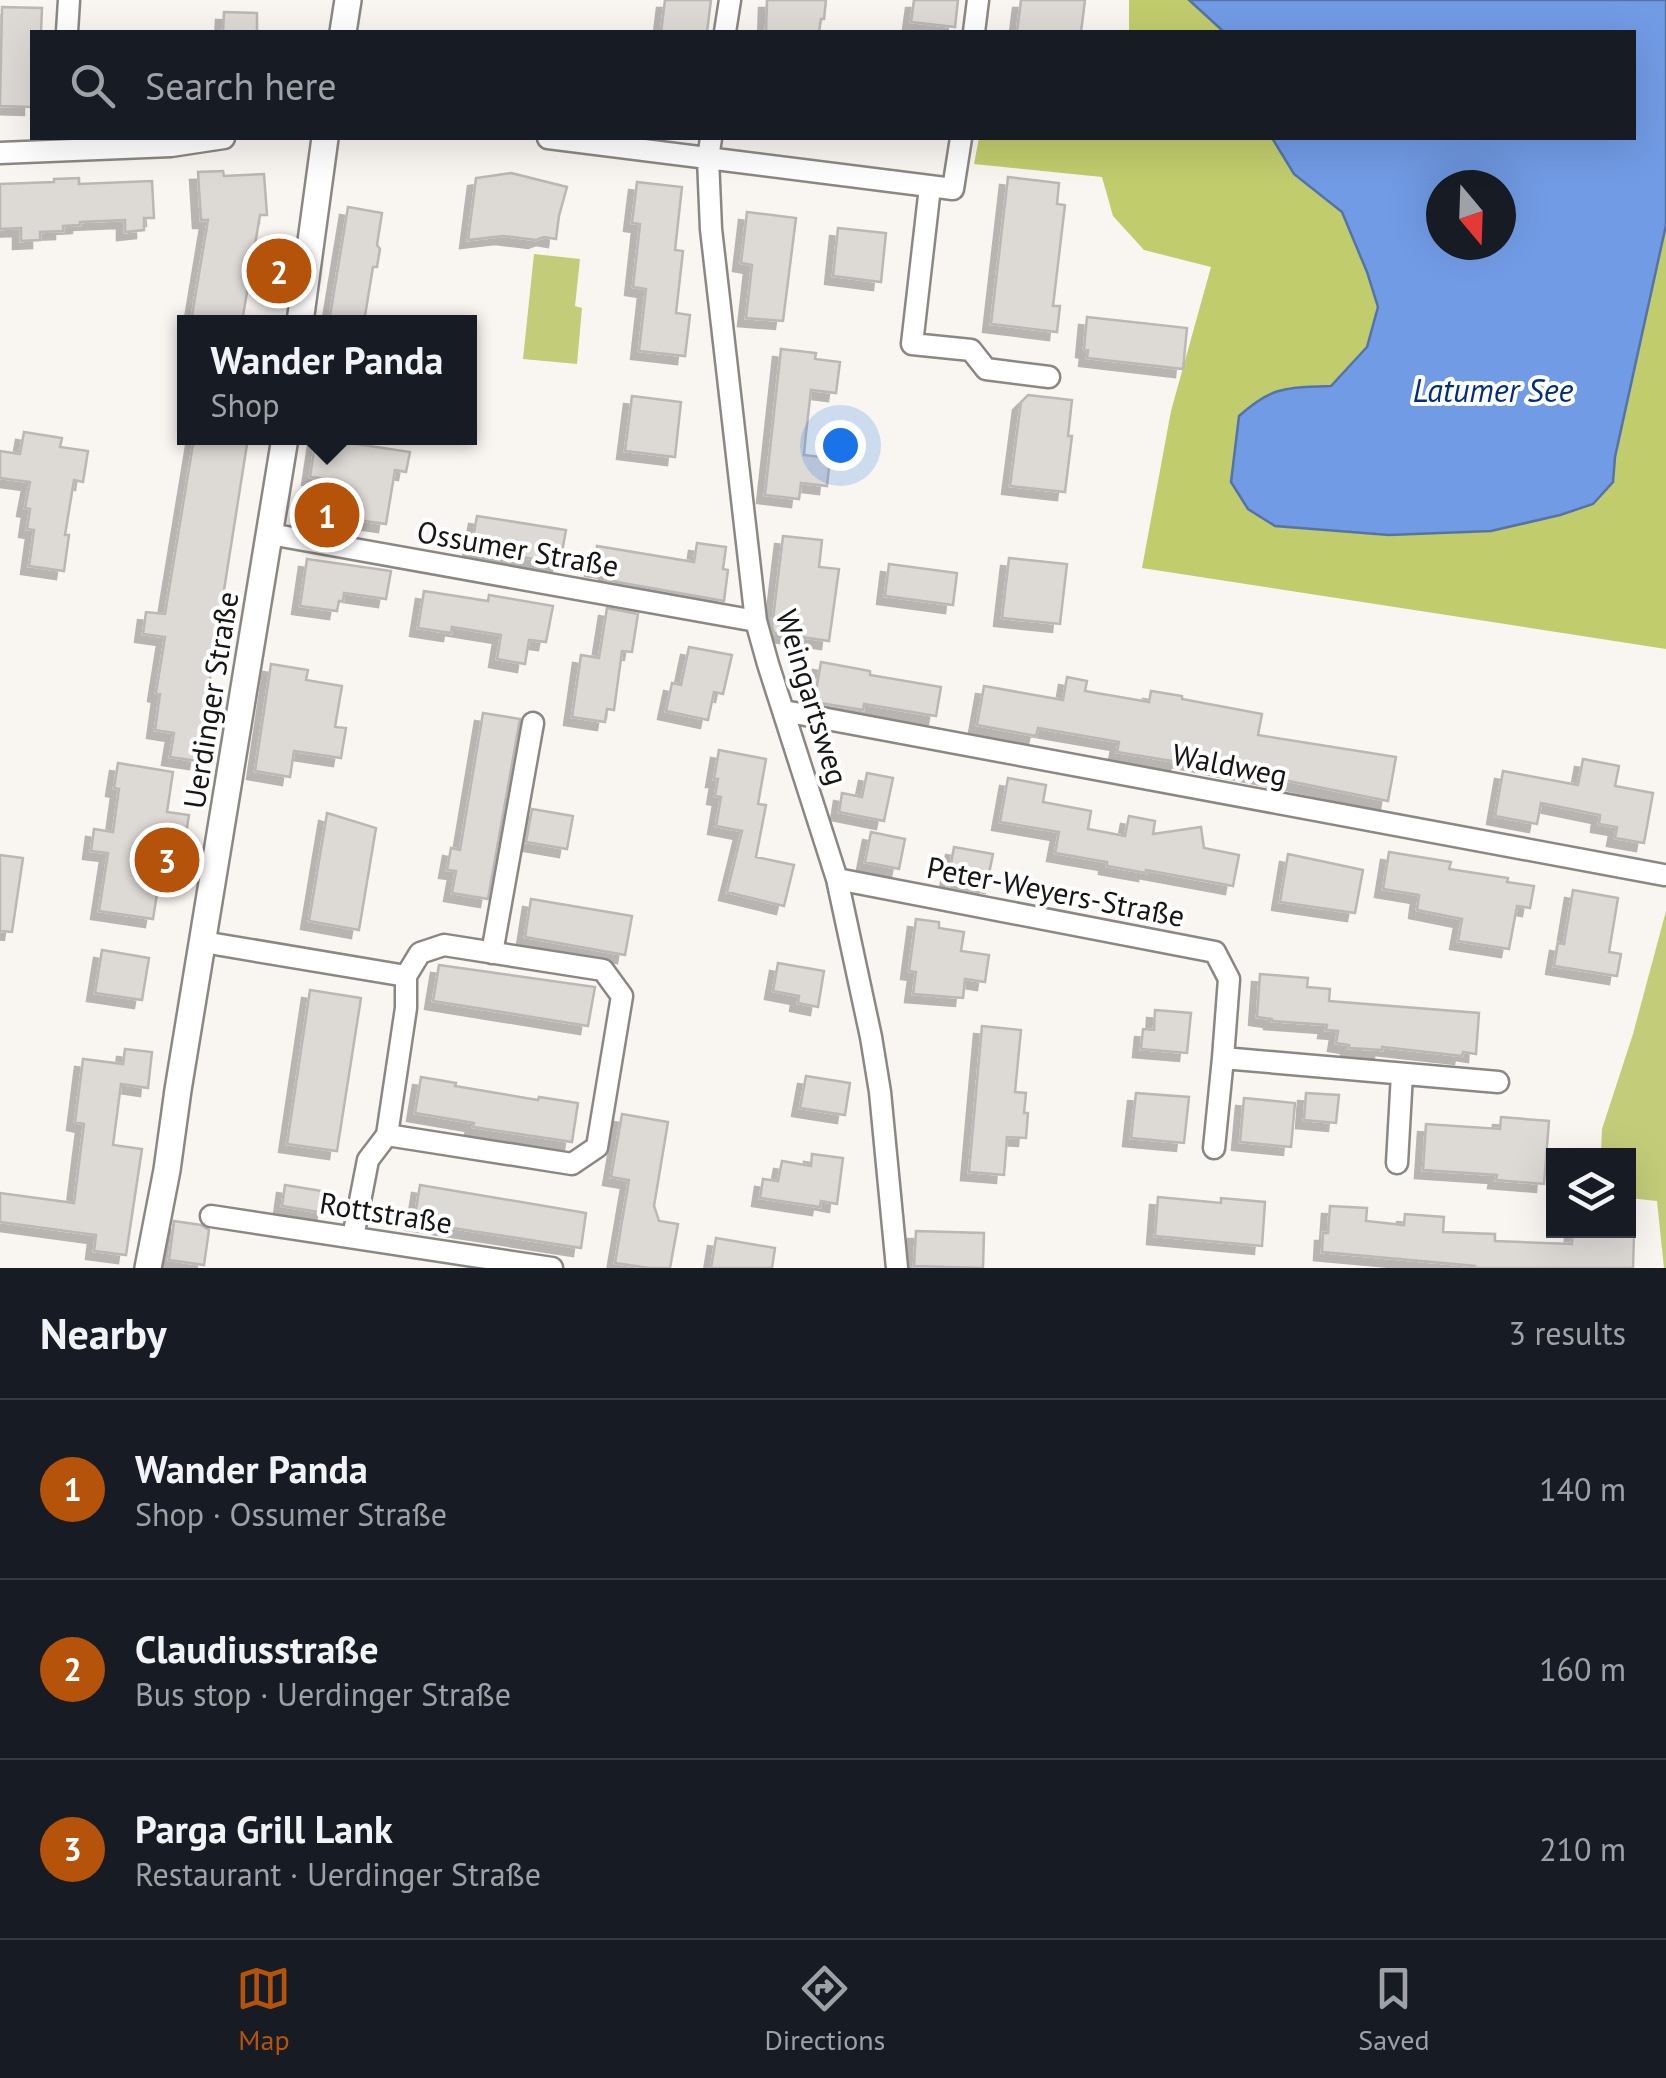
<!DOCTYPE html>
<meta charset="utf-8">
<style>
:root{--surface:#171b24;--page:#242831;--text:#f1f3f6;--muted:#9ea1a6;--line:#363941;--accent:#b45309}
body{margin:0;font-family:"PT Sans",sans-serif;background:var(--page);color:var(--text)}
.controls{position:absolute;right:30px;bottom:30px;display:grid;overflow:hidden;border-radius:0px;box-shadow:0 10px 40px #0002}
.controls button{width:90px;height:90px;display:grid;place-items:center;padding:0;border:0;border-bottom:2px solid var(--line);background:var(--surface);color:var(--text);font:50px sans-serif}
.compass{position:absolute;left:1426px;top:170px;width:90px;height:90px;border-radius:50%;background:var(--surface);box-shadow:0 10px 40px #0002;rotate:161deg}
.you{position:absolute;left:840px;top:445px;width:35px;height:35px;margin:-25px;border:8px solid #fff;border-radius:50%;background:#1a73e8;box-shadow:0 0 0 15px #1a73e833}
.badge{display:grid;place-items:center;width:65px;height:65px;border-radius:50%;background:var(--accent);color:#fff;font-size:32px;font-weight:700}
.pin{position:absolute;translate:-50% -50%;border:5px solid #fff;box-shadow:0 2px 10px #0006}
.popup{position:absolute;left:177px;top:315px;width:300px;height:130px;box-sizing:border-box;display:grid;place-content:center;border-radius:0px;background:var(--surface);filter:drop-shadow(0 2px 8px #0005);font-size:32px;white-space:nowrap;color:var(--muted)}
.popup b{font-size:38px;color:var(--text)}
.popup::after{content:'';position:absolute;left:50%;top:100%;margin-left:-20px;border:20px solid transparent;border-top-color:var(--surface)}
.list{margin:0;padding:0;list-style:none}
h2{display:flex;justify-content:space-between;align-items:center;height:130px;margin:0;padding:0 40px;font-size:42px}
h2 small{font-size:32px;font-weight:400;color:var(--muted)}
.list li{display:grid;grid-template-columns:65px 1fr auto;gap:30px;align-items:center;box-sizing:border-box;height:180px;padding:0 40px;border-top:2px solid var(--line)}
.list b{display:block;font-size:38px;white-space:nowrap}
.list p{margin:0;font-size:32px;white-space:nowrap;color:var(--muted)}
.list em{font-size:32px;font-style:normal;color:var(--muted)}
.icon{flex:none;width:55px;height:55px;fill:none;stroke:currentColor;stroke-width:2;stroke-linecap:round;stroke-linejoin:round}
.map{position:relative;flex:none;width:1666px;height:1268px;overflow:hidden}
.search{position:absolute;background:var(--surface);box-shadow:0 10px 40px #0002;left:30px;right:30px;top:30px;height:110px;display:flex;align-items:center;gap:25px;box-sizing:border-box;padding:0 35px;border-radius:0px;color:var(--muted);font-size:38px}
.sheet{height:670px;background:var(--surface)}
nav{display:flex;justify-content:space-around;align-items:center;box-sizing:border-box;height:140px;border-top:2px solid var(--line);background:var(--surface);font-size:28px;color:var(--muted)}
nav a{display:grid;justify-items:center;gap:5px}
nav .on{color:var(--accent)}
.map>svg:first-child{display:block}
.green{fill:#c3cd79}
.forest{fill:#c1cc6d}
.water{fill:#719be5;stroke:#5673a6;stroke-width:2.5;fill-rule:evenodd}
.building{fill:#ddd9d5;stroke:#bbb7b4;stroke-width:2.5;filter:url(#shadow)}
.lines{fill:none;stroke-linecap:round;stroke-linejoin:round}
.minor-casing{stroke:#8b8884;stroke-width:25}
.tertiary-casing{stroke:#8b8884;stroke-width:30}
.minor{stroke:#fff;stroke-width:20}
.tertiary{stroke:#fff;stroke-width:25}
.labels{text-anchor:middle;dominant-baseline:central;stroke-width:8;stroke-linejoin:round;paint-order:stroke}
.street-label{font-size:30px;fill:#171614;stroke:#fff}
.water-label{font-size:32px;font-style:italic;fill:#002e83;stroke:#fff}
</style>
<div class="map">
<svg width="1666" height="1268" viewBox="0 0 1666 1268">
<defs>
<filter id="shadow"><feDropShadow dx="-8" dy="8" stdDeviation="0" flood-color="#0004"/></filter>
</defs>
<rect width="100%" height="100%" fill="#f9f5f1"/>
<path class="green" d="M534,254L580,259L575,306L582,308L577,364L523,359Z
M1666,911V1268H1664L1657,1201L1629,1198L1628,1156L1601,1155L1602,1129L1633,1034Z"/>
<path class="forest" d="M1129,0H1189L1224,32H1129Z
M979,138H1272L1294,174L1342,212L1367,272L1378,307L1367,347L1331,386L1285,388L1491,531L1560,515L1593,504L1613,482L1615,457L1666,224V649L1142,568L1171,411L1211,267L1144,250L1113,216L1102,177L974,164Z"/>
<path class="water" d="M1189,0H1666V225L1615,457L1613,482L1593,504L1560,515L1491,531L1389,535L1275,526L1248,509L1231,482L1239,416C1274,385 1287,388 1331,386L1367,347L1378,307L1367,272L1342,212L1294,174L1272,138H1634V32H1224ZM1441,185H1501V245H1441Z"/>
<path class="building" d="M665,0H711L707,32H661Z
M767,0H826L824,19H821L819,32H766Z
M914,0H958L955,27L911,22Z
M1021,0H1085L1081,32H1017Z
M2,7L42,8L41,32H32V107L0,106Z
M224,12L257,13V32H223Z
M223,171L224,176L264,174L267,215H260L242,322H191L208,220H201L198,172Z
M511,173L567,187L559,216L556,239L544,237L536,240L503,236L468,240L476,178Z
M1008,177L1059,183L1057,204L1065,205L1053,306H1060L1057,332L991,324Z
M79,178V184L152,181L154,218H144V230L125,232V220L80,222V225L63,226V231L40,232V240L21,241V228L0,229V184L54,182V179Z
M637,182L682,187L675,250L683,251L676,313L690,315L685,356L639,351L646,289L633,287L640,224L632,223Z
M348,207L382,213L377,245L380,249L377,267H373L364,322H329Z
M747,212L796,218L783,321L746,318L752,265L741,263Z
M838,228L886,233L881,282L833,276Z
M1087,317L1187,328L1183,369L1087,358L1088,350L1084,349Z
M781,349L816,353L815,359L840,362L836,393L811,390L806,433L804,455L830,458L827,486L801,483L799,499L765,495Z
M1028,395L1072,400L1068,436H1072L1065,492L1010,486L1021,402Z
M632,396L681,402L675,457L625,451Z
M24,432L62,438L60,447L88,451L83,482L74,480L65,535H69L64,571L29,566L34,530L27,529L30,509L25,508L30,482L0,478V451L20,454Z
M194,438H248L197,761L170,757L174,733L155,730L160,694L156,693L165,637L143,634L146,612L165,614Z
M316,438L410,452L406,472L395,470L386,524L358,520L345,533L320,529L314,515L320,478L310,477Z
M477,516L566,530L560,563L471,549Z
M783,536L822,540L819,567L839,569L829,641L774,633L772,627Z
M697,543L726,547L723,569L728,570L724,601L606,580L607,570L593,568L597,546L694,562Z
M1009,558L1067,564L1060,624L1002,618Z
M307,559L391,571L386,599L344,593L343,601H339L337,611L300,606Z
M889,564L957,573L953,605L885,596Z
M424,591L488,601L489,595L553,606L546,642L529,640L525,664L497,659L501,635L452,627L451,633L418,628Z
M607,608L638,614L632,652L622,651L614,710L607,709L605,722L572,717L581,655L599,658Z
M689,647L732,655L723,694L714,692L708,720L666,711L672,683L681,685Z
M821,662L870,671V675L941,687L936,716L864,704L863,710L814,702Z
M271,664L308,670L306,680L342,686L335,727L346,728L341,758L294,751L290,777L255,771Z
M1067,677L1087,681L1085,691L1149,702L1151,691L1182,696V699L1262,714L1258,735L1396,757L1388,801L1179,759L1178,762L1117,752L1119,742L1038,728L1036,736L977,725L984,686L1063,700Z
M483,713L520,719L488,899L452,893L456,871L447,870L451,848L460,850Z
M719,750L766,759L758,804L766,805L756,857L794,865L784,906L727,892L742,831L716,826L721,797L715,796L718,779H714Z
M1583,759L1619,766L1615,786L1653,793L1644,843L1615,838L1617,827L1599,824L1600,815L1541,803L1537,824L1495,816L1503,771L1578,785Z
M118,763L173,772L167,812L189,815L179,878L160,875L153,919L99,911L108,853L91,851L94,829L113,832L119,789L114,788Z
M867,773L893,778L884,821L839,812L842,793L862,797Z
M1008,778L1046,785L1043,802L1091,811L1088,829L1125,836L1129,816L1155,821L1153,834L1201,827L1204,848L1239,855L1233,886L1146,870V873L1107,866V862L1055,853L1059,832L1000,822Z
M532,809L573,816L567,849L526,842Z
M327,813L376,828L359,930L309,921Z
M871,832L905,839L899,869L865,862Z
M954,847L993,854L985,893L947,886Z
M1389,852L1451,862L1449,869L1508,878L1507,882L1534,886L1530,908L1517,906L1509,949L1458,941L1462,919L1417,910L1419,895L1383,889Z
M1288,854L1363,870L1355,913L1280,902Z
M0,855L23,858L12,932L0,931Z
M1573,890L1618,898L1609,952L1621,954L1617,976L1554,966L1558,943L1564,944Z
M531,899L632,916L625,955L525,937Z
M916,919L939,922V928L964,932L961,951L989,955L985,982L965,979L963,998L913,994L916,972L909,971Z
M102,950L149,958L142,1000L95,993Z
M778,963L824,971L818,1007L798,1003L799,996L773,991Z
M439,965L595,987L588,1026L433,1001Z
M1260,974L1308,978L1307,987L1330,989L1329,1001L1479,1013L1476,1054L1463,1052L1462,1056L1382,1047V1050L1349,1048V1045L1336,1043L1338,1031L1326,1030L1327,1025L1272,1021V1019L1257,1017Z
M310,990L361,998L337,1151L287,1144Z
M1155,1010L1191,1013L1187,1053L1141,1049L1143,1029L1154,1030Z
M982,1026L1021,1030L1015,1092L1026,1093L1024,1113H1028L1026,1138L1007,1137L1004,1175L969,1172Z
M125,1049L152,1052L148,1088L121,1084L113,1145L142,1149L126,1255L94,1251L96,1235L0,1222V1193L74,1203L84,1124L75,1122L83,1059L123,1064Z
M806,1076L850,1083L845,1115L800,1108Z
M421,1077L456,1083L455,1086L538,1100L539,1097L578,1103L572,1142L473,1127L474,1123L415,1113Z
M1136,1093L1189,1097L1184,1143L1131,1138Z
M1306,1093L1339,1095L1336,1123L1304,1120Z
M1244,1098L1295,1103L1291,1147L1240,1142Z
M622,1114L668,1122L654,1206L659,1221L678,1224L670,1268H649L615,1263L629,1180L611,1177Z
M1501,1117L1549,1121L1544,1184L1496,1180L1497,1175L1423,1170L1426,1124L1500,1129Z
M812,1154L843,1158L837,1204L821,1201L820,1207L760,1198L763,1179L778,1181L782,1161L811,1166Z
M285,1185L328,1192L324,1213L282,1206Z
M420,1185L586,1213L581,1248L414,1222Z
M1158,1197L1221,1203V1198L1265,1202L1262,1246L1155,1236Z
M1330,1206L1367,1208L1366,1221L1404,1225L1405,1214L1444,1217L1443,1232L1495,1234V1241L1572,1244L1573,1230L1634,1234L1633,1268H1475V1266L1322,1252L1323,1233H1328Z
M174,1221L201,1225L209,1230L204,1265L169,1260Z
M916,1231L984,1233L983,1268L914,1266Z
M716,1238L775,1248L772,1268H711Z"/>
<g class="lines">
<defs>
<path id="minor" d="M67,32L69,0
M725,32L730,0
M974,32L978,0
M548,138L953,189L961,138
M711,138L708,159L711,229L756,621L768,664L837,879L871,1037L880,1092L897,1268
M0,153L171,146L224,138
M930,187L912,344L971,350L986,369L1049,377
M270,534L756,621
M784,711L1664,875
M837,879L1215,952L1229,979L1223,1058L1498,1082
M203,942L406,976V1008L387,1135L368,1160L353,1237
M492,953L533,723
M387,1135L572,1164L597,1147L622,996L603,970L444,945L420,953L406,976
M1214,1148L1223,1058
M1397,1163L1402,1074
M211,1216L552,1268"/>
<path id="tertiary" d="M343,32L348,0
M300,322L325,138
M148,1268L167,1170L178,1090L285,438"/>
</defs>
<use href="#minor" class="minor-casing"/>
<use href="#tertiary" class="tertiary-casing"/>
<use href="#minor" class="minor"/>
<use href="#tertiary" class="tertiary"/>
</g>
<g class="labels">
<g class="street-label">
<text transform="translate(518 548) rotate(10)">Ossumer Straße</text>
<text transform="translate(813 697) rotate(73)">Weingartsweg</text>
<text transform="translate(210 700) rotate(-81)">Uerdinger Straße</text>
<text transform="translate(1230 764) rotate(11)">Waldweg</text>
<text transform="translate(1056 891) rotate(11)">Peter-Weyers-Straße</text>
<text transform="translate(386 1212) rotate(9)">Rottstraße</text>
</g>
<g class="water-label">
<text x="1493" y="390">Latumer See</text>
</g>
</g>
</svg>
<div class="controls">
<button><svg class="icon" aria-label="layers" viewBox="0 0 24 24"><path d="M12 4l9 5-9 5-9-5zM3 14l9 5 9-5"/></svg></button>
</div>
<svg class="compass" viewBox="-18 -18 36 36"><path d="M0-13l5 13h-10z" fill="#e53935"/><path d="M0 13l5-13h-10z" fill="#9ea1a6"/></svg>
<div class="you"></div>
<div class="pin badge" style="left:327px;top:515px">1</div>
<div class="popup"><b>Wander Panda</b>Shop</div>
<div class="pin badge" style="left:279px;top:271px">2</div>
<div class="pin badge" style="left:167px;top:860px">3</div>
<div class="search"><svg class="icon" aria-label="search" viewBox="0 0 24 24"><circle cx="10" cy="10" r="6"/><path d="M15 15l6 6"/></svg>Search here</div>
</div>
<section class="sheet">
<h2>Nearby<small>3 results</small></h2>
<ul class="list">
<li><span class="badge">1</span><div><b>Wander Panda</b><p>Shop · Ossumer Straße</p></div><em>140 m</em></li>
<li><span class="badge">2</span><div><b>Claudiusstraße</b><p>Bus stop · Uerdinger Straße</p></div><em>160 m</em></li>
<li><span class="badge">3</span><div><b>Parga Grill Lank</b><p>Restaurant · Uerdinger Straße</p></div><em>210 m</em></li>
</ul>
</section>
<nav>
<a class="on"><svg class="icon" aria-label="map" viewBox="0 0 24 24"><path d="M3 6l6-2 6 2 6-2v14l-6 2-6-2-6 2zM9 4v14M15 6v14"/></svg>Map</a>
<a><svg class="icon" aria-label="directions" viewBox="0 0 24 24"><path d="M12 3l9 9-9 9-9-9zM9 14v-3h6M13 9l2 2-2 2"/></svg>Directions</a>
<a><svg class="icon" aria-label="saved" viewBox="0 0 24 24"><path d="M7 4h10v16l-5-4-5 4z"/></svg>Saved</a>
</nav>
